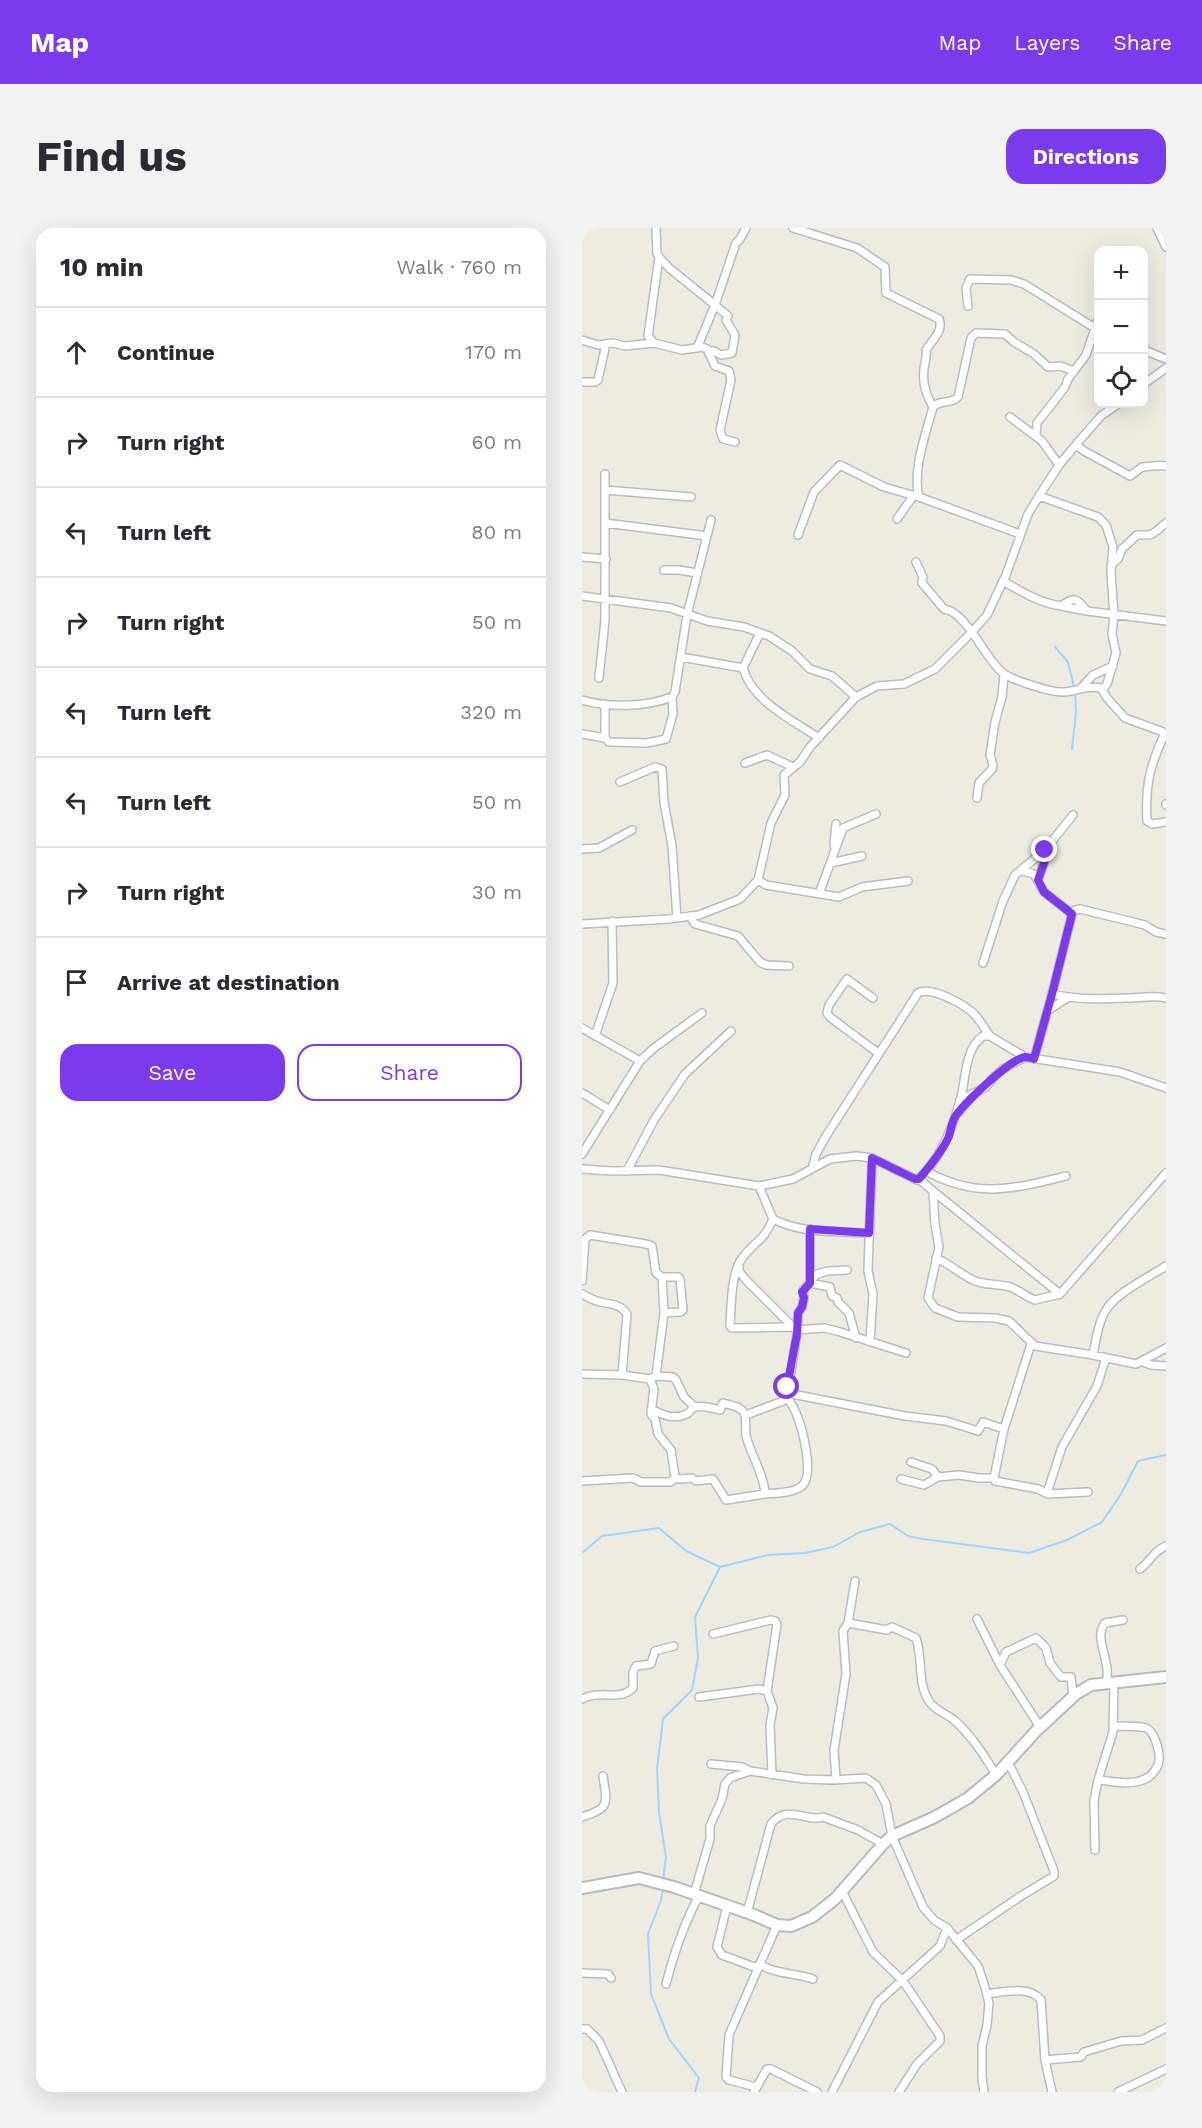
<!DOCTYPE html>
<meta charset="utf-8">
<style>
:root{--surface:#fff;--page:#f2f2f3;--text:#2b2b33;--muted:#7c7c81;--line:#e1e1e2;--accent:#7c3aed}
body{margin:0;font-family:"Work Sans",sans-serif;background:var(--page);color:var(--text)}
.controls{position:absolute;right:18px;top:18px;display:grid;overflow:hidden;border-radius:12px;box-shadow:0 6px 24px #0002}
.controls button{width:54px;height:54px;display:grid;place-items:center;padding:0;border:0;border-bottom:2px solid var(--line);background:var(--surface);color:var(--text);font:30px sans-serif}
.stop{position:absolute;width:18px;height:18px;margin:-14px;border:4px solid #7c3aed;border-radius:50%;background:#fff}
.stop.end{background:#7c3aed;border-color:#fff;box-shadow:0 2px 6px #0008}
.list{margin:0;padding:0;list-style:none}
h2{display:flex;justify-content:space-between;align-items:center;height:78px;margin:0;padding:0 24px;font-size:26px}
h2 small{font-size:20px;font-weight:400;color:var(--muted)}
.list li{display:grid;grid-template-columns:39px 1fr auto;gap:18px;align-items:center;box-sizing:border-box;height:90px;padding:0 24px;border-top:2px solid var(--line)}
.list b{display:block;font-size:22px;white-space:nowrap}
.list em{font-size:20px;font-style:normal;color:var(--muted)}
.actions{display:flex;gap:12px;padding:18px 24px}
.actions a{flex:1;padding:14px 0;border:2px solid var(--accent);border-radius:18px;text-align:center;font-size:21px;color:var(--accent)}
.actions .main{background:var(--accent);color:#fff}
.icon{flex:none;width:33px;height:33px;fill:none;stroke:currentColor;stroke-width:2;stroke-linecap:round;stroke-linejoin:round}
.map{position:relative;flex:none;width:584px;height:1864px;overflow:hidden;border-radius:18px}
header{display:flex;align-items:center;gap:36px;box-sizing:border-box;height:84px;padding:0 30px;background:var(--accent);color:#fff}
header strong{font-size:28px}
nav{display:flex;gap:33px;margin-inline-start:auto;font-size:21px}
.intro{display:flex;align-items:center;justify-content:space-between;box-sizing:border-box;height:144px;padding:0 36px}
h1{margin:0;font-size:42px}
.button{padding:15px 27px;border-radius:18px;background:var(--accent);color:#fff;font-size:21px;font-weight:700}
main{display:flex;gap:36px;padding:0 36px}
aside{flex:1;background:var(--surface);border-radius:18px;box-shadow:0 6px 24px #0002}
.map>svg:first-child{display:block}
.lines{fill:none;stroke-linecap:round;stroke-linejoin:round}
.stream{stroke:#a1d5ff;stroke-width:2}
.street-casing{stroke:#b9bcc2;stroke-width:10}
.secondary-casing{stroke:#b7bbc1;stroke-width:14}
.street{stroke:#fff;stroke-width:7}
.secondary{stroke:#fff;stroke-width:10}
.route{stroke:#7c3aed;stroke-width:8}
</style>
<header>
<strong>Map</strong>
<nav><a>Map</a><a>Layers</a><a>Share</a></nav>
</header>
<div class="intro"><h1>Find us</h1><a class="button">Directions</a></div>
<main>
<aside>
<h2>10 min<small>Walk · 760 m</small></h2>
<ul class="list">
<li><svg class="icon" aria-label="ahead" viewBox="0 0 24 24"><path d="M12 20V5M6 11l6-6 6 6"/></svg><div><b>Continue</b></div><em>170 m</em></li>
<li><svg class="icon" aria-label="right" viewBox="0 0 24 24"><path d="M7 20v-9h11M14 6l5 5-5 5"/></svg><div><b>Turn right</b></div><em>60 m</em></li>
<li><svg class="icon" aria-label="left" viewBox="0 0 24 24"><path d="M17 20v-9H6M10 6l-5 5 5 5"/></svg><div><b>Turn left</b></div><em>80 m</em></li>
<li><svg class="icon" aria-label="right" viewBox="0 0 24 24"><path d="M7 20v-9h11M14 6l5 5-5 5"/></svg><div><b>Turn right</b></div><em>50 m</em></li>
<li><svg class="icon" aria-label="left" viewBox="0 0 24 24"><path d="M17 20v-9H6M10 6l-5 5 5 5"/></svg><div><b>Turn left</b></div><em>320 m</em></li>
<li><svg class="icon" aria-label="left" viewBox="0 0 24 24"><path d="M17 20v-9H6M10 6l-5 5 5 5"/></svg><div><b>Turn left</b></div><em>50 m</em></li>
<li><svg class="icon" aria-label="right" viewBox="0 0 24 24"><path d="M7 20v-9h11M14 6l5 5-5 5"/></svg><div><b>Turn right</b></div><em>30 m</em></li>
<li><svg class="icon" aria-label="arrive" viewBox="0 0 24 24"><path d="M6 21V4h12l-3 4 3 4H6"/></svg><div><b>Arrive at destination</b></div></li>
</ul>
<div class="actions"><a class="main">Save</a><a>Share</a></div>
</aside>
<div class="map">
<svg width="584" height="1864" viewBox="0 0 584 1864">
<rect width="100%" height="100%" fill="#eeece1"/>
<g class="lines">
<path class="stream" d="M473,419L486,434L492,459
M490,521L494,484L493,465
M0,1325L20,1308L77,1300L104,1323L138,1339L186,1327L223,1325L251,1319L278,1304L308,1296L326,1308L341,1311L447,1325L485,1312L520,1294L539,1266L556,1233L584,1227
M81,1652L84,1629L77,1585L75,1540L81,1491L110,1462L116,1430L113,1389L138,1339
M81,1661L79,1672L66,1706L69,1766L87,1811L117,1850L113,1864"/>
<defs>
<path id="street" d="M211,0L275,20L303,39L304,65L357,91C362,103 350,112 344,122C345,129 343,134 342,141C340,155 344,167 351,179C344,205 330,243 337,269
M575,0L584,19
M77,29L87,40L133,77L115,120
M386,78L384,60L388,51L429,52L442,56L516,102
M0,112L16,117L31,115L43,118L72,115L100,122L120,119L125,121L133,138L147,143L149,152L138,202L141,211L153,214
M72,115L66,108L77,29L75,25L74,0
M562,122L584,131
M127,123H132L139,127L150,125L153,107L144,92L146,88L133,77L154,15L158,11L164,0
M0,154H13L16,152L24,116
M562,156L584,140
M351,179C358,171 368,177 376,169L389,110L394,105L423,106L432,114L452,126L466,139L478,138L492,143
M428,189L460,213L477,237
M454,208L455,195L483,159L486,151L504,127L516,92
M494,217L502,223L548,248L560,239C568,239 576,236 584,238
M23,262L109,269
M457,268L516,289L524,297L531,319L529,345L532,387L530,406L534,425L525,456L520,462
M315,291L332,267
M23,295L125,308
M216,307L232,264L258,237L302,259L337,269L438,306
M0,329L24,331
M334,334L341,349L340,355L362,381C384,383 403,431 421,445C430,452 470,465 482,464C495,463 505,457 519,460L525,470L543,490L584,505
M529,337L536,331L540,321L555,307C574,307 569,307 584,295
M82,342H97L115,345
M421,353C440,364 458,375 479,378C493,368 494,370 505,383L584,393
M0,368L89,380L125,393L162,399L187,408L210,423L228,441L250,448L274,469
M479,378L505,383
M99,429L161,440C170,473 210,492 237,510
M161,440L178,405
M17,450L23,392V246
M499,460L511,447L531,438
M0,472C27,480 64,479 90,469
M23,476V510
M583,505C568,537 563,557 565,593L570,596L584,594
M0,506L23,510L27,514L65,515L84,511L91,486L90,469L93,464L105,387L129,292
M163,535L185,527L211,539
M38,554L73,539L80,541L82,574L90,618L95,690
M395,570L397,555L410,541L411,537L408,527L413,494L420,469L422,446
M584,576V577
M252,617L254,596
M0,621L17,620L50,602
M249,635L280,628
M440,643L452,646L462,664L490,686L470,766L452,831
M176,652L184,657L257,669L280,659L326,653
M456,652L462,635L463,622
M237,666L261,600L294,586
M490,686L493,682L498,681L563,697L574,704L584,706
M108,688L113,696L156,708L178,734L184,737L207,738
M0,696L87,691L117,687L158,671L176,652L189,595L203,567L202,547L218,534L228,519L274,469L295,458L322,456L353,441L390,404L405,387L424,347L446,286L457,268L477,237L498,212L519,188L536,176
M401,735L421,673L433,647L463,622L491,587
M470,766C495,772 521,771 546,770C560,770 571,767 584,770
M291,770L265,751L247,777L245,785L249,790L296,825
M465,783L485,770
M0,800L58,833
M13,808L31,755L30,693
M0,865L28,882
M378,872L404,859L410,851L421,841L443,829
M376,885L392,866
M0,926L58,833L72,820L120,785
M0,941L30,943L77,942L177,958L211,951L248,931L274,928L290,930L335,952C358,933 370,901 378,873C384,853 382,821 401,808H408L443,829L538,844L584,860
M230,941L234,926L244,908L336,765C349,758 379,775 390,784C397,790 402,800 408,808
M45,943L72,892L103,846L149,803
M344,943C394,971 431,961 484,948
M337,951L351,963L353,996L357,1019L346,1070L353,1080L376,1089L413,1090L427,1093L453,1118L511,1127L554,1136L584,1120
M177,958L191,991C182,1014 171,1014 159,1032C149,1046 149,1081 148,1098L150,1100L211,1099
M351,963L478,1066
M191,991C219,1006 257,1003 287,1005
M3,1011L8,1007L64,1016L70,1018L74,1045L80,1049L82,1085L74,1148
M354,1030C368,1036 378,1046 391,1052C403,1058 415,1055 428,1059C437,1062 444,1069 453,1072L478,1066L584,945
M157,1037V1043L163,1051L214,1102L242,1100L255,1103L324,1125
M80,1049H96L98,1051L101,1082L98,1084L82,1085
M0,1053L3,1011
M228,1055L248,1059L250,1068L255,1070L256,1074L267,1085L274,1110
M228,1055V1001
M0,1066C6,1069 12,1073 19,1074C30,1077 37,1075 45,1086L40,1147
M288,1114L291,1066L286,1043L290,930
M449,1116L422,1201L412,1250L413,1253L456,1261L466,1266L506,1264
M511,1127C514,1112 516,1095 524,1082C534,1065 567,1049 584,1038
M561,1134L569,1137L584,1138
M0,1146L40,1147L68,1151L74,1148L91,1149L94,1152L102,1169L113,1179
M68,1151L72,1161L69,1186L73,1191L76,1206L89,1222L93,1249L97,1251L110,1250L114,1253L131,1251L144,1272L183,1266
M207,1163L210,1166L323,1188L364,1193L396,1203L401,1194L422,1201
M69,1181C80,1187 95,1193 106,1185C112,1181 106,1182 114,1179C121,1177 130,1180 138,1182L141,1175C147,1177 159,1178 162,1185C165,1190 163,1201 164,1208C169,1227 182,1246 183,1266C195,1265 211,1265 220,1258C233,1247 220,1199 214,1185C212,1179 208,1174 205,1169
M164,1187L201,1173L205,1169L215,1105L216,1085L220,1079L222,1070L221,1062L235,1046L246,1043L265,1042
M329,1234L350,1241L356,1249
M319,1251L342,1257L356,1249L377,1247L397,1250H412
M0,1253L51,1250L59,1254H88L94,1250
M465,1265L480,1219L515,1158L524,1130
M558,1341C569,1333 570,1324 584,1318
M395,1391L418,1437L458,1499
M266,1395L305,1402L310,1399L334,1410C341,1429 335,1455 347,1473C353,1483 364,1485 372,1492C390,1508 402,1527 414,1547
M131,1406L189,1392L193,1393L195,1396L185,1463L191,1480L188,1497L190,1547
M418,1437L424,1424L454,1410L464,1420L468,1435L479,1449H489L491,1468
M525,1455C525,1449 526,1441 524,1435C522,1422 514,1406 523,1395L541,1392
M117,1469L177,1461L185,1463
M0,1471C3,1470 6,1468 9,1468C24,1464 39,1472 51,1460V1444L54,1438L69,1436L73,1423L92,1418
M129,1536L160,1539L168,1543L222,1551L251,1552L284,1550L294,1557L304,1576L310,1608L341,1679L352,1692L365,1700L396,1738L402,1756L407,1775L405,1797L400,1818V1849L402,1864
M254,1552L252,1522L264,1446L261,1403L266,1395L273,1353
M516,1552C531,1553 548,1558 563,1551C569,1549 576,1540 577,1533C578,1525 573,1503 564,1500C554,1497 541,1499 531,1498
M0,1589C29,1580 25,1575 21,1548
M513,1622L512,1573L516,1552L531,1504L532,1455
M260,1663L291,1724L321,1753L358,1808V1813L335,1836L317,1864
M112,1666L128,1611V1598L140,1571L143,1556L148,1550L168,1543
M145,1678L135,1719L140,1727L175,1740
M165,1685L189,1596C206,1575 224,1595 241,1589L276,1602L301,1616
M374,1712L439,1668L472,1648V1643L441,1564L426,1534
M177,1736C193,1746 213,1745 231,1751
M0,1745L26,1746L29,1750
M84,1756C92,1725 101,1697 117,1668
M405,1766C420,1764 448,1757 459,1772L463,1832L470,1864
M0,1801H5L17,1813L40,1864
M463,1832L499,1829L502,1824L539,1813L560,1812L584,1800
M174,1859L147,1852L144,1849L147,1807L195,1697
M172,1864L185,1841H189L235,1864
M250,1864L296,1774L358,1718L365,1700
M536,1864L584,1841"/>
<path id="secondary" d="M0,1660L57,1650L92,1659L172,1687L195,1697L209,1698L230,1689L253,1671L301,1616L310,1608L353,1589L386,1570L414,1547L455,1502L494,1466L509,1457L584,1449"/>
</defs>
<use href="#street" class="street-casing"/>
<use href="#secondary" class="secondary-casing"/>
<use href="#street" class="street"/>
<use href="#secondary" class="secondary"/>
</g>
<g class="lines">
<path class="route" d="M205,1159L215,1106L216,1085L220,1079L222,1070L220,1064L228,1055V1001L287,1005L290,930L333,951H337C347,939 361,923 367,908C369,901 370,892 375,886C385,873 427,832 443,829C443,829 451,830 452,831L470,766L490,686L462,664L456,652L462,635L463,622"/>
</g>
</svg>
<div class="controls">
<button>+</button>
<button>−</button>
<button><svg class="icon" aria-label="locate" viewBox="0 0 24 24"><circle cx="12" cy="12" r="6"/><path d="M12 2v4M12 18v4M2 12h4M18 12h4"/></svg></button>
</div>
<div class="stop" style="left:205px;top:1159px"></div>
<div class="stop end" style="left:463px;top:622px"></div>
</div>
</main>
